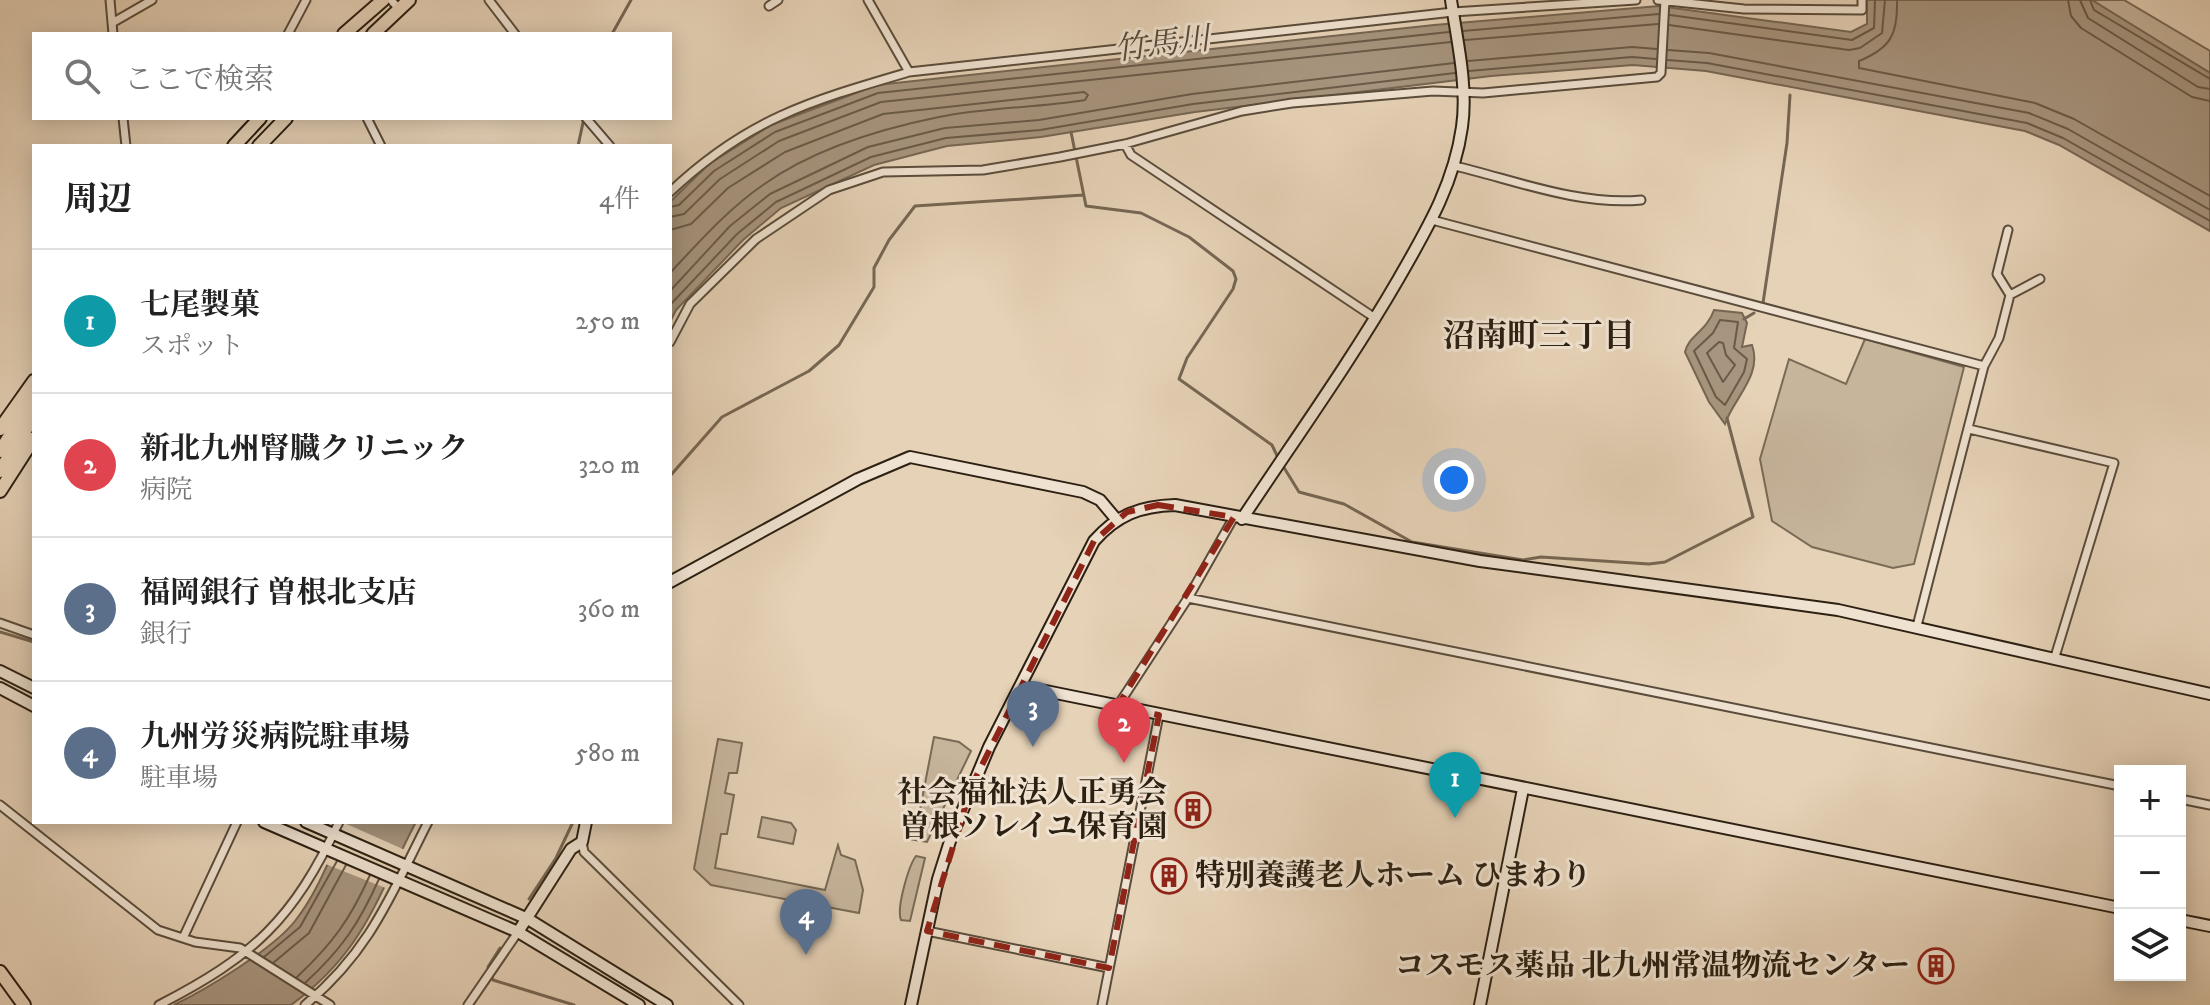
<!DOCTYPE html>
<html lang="ja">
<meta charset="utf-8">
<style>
:root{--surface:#fff;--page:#f6f6f6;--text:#222;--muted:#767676;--line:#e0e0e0;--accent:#0f766e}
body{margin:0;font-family:"IM FELL DW Pica","Noto Serif JP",serif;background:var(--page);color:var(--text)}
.controls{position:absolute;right:24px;bottom:24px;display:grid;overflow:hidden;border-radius:0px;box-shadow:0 4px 20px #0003}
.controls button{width:72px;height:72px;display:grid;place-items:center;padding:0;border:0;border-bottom:2px solid var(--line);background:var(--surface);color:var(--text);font:40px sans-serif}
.you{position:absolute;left:1454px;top:480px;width:28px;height:28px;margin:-20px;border:6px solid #fff;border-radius:50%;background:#1a73e8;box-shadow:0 0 0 12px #1a73e833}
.badge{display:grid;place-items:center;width:52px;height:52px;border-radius:50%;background:var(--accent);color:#fff;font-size:26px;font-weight:700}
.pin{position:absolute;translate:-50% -66px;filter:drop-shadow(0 2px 4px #0008)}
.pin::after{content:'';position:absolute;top:42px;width:28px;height:24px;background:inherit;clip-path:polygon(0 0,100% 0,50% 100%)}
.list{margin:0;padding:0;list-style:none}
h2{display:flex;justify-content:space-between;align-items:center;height:104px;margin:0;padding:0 32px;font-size:34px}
h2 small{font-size:26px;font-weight:400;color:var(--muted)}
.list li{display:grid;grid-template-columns:52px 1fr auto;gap:24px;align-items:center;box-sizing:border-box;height:144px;padding:0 32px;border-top:2px solid var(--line)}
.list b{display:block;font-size:30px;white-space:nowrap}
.list p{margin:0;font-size:26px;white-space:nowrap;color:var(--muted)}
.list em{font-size:26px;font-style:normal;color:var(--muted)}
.icon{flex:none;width:44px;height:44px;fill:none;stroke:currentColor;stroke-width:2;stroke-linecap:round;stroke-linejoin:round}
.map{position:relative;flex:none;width:2210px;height:1005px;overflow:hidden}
.search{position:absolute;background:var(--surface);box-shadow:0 4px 20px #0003;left:32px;top:32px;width:640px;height:88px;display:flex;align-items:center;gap:20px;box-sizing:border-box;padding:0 28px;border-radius:0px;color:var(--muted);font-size:30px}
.panel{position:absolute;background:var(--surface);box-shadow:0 4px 20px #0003;left:32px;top:144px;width:640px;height:680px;border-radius:0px}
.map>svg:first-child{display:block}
.green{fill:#c6b49b;stroke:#796a56;stroke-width:2}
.water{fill:#a7957f;stroke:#766653;stroke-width:2}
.pier{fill:#e6d2b7}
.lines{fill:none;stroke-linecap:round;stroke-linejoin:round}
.shore{stroke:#6a5a48;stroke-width:2}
.stream{stroke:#766653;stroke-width:3}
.street-casing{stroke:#5a4c3b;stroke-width:11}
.secondary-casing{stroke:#2c2012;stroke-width:14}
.primary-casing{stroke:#2c2012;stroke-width:16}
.street{stroke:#efe2d0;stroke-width:7}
.secondary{stroke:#efe2d0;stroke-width:10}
.primary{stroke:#e6d2b7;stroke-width:12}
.marked{fill:none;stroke:#8f2418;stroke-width:6;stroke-dasharray:16 10;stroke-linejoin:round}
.labels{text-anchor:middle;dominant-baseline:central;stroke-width:6;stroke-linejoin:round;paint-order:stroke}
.poi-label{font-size:30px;font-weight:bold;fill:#2c2012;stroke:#efe2d0;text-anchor:end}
.water-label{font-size:32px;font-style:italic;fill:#574938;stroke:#efe2d0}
.neighbourhood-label{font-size:32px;font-weight:bold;fill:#2c2012;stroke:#efe2d0}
</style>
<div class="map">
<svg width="2210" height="1005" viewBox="0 0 2210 1005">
<rect width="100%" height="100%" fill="#e6d2b7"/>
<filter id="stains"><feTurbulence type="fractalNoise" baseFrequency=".0025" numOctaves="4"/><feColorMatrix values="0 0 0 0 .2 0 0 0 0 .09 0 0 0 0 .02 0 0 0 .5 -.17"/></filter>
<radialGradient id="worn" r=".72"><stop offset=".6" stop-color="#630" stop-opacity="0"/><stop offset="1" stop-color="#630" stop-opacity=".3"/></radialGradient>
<path class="green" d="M2088,0H2124L2210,51V73Z
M1865,339L1964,367L1914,564L1893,568L1812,547L1772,521L1760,459L1789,359L1846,384Z
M934,737L959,742L971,751L927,842L909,839L917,825Z
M718,739L742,743L737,773H729L725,793L734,795L727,834H721L715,868L825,890L838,845L841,855L855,860L863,890L859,913L711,885L694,869Z
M762,817L791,823L796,830L793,844L758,837Z
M916,856L925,858L910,921L901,920C896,908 909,865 916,856Z"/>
<path class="water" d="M1867,0H2092L2210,73V231L2059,145L2025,131L1706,71L1633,65L1491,76L1195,112L1041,137L947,146L874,165L781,208L743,240L676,310L670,322V202L709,164L771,125L877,85L1434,25L1659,6L1851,32L1867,24Z
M1714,310L1742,313L1747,323L1742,347L1752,345C1763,375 1733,399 1725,424L1709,402L1685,352C1688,336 1707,331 1714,310Z
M346,822H416C376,898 365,951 291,1005H174C207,989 273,949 295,921C318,892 331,855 346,822Z"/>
<path class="pier" d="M342,822L405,850L388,889L323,863Z"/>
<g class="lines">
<path class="shore" d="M1897,0C1898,34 1891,48 1859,61V68L2035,103L2074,119L2210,196
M2068,0L2071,16L2081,28L2192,97L2210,101
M2080,0L2088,18L2198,87L2210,89
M2090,0L2094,10L2210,79
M1670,15L1852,40L1874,28L1875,0
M1669,25L1849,50L1860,48L1882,33L1885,0
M1463,31L1659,14
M1465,40L1658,24
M1668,50L1709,53L2029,113L2068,129L2210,210
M1667,60L1707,63L2027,123L2063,138L2210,221
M1468,61L1632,47L1657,49
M1469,71L1632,57L1656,59
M670,207L679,205L714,171L775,132L878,93L1449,32
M670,217L684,214L720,179L779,141L881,102L1451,42
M670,230L691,224L728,188L785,152L883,114L1084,92L1088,95L1085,100C1037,108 987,107 939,117C880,129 813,149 763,185C728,209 699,242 670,273
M670,291L730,226L770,194L868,147L945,128L1039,120L1192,94L1454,63
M670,305L737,234L776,202L871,157L946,138L1040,130L1193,104L1455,73
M1720,320L1738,322L1734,348L1747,359L1744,372L1725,405L1716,397L1694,351L1713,333Z
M1719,342L1723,343L1726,355L1735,365L1723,382L1707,353Z
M264,957L300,927L337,861
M273,963L309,933L346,865
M297,977C332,944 350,920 370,875
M305,983C341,950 359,924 379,879"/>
<path class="stream" d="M612,34L631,0
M1071,132L1086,206L1141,213L1189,237L1233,271L1236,279L1233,289L1187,358L1179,379L1272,445L1279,460
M578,146L584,118
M1763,303L1787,143L1790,95
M1744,319L1754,313
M1283,466L1299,492L1344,504L1412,542L1523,560L1541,557L1649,564L1665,562L1753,517L1727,418
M670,476L722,417L809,371L839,345L874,287V268L889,240L915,206L1083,195
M0,632L34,642
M529,899L556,858L573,822
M500,948L488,967L493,980L574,1005"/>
<defs>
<path id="street" d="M110,0L113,34
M391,0L399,9
M489,0L515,34
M868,0L909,72
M1658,0L1744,9L1862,10V0
M769,6L778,0
M112,23L152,0
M288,34L306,0
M123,118L126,146
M367,118L381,146
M586,118L610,146
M1125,144L1131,155L1375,318
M1455,166C1514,180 1580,206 1641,200
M670,192C747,119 810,101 909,72L1453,12L1636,0
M1432,220L1984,366
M2008,230L1997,274L2010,295
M670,342L690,304L756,239L829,190L883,172L983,170L1060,157L1125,144L1242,111L1292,103L1433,91L1483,93L1657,77L1661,73L1665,0
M1969,429L2114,463L2054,660
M1188,598L2120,786
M0,623L34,635
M1917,626L1984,366L1999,338L2010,295L2040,279
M1117,707L1188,598L1234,517
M2180,799L2210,805
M0,805L158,930L195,942L240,948L330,1005
M582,842L584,852L739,1005
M927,931L1109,968
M183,938L237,822
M159,1005C254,956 293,920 339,822
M305,1005C370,951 391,895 428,822
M468,1005L518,932
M1102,1005L1159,715"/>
<path id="secondary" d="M1242,519C1295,439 1351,361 1399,278C1427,229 1454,184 1462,127C1468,87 1457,40 1451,0
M670,582L858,479L910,457L1083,492L1100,500L1116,519
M0,671L34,688
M1021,686L2120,908
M0,688L34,706
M264,822L518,932L639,1005
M306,822L528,919L667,1005
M2180,920L2210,926
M518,932L571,849L582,842L586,822
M911,1005L938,879L951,838L989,747L1094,541C1117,515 1140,506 1175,505L1480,561L1838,610L2210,694
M1480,1005L1523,789"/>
<path id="primary" d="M344,34L383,0
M373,34L409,0
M234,146L260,118
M259,146L286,118
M0,429L34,381
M0,451L34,398
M0,471L34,416
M0,491L34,438
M0,972L24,1005"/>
</defs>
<use href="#street" class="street-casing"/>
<use href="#secondary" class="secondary-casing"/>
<use href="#primary" class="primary-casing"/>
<use href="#street" class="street"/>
<use href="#secondary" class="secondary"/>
<use href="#primary" class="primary"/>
</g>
<path class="marked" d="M1158,505L1234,517L1117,707L1159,715L1109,968L927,931L972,785L1094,541L1127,512Z"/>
<defs>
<symbol id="building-ring" viewBox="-11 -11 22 22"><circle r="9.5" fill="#efe2d0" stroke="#8f2418" stroke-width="1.5"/><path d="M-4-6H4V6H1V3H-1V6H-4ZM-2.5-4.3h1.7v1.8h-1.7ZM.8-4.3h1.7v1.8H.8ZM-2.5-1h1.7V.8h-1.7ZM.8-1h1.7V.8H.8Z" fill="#8f2418"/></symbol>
</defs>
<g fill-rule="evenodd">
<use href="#building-ring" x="1173" y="790" width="40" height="40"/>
<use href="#building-ring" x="1149" y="856" width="40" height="40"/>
<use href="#building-ring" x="1916" y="946" width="40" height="40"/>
</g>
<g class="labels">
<g class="poi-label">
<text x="1167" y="793">社会福祉法人正勇会<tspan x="1167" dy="34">曽根ソレイユ保育園</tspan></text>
<text x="1195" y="876" text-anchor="start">特別養護老人ホーム ひまわり</text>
<text x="1910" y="966">コスモス薬品 北九州常温物流センター</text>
</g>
<g class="water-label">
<text transform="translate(1162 45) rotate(-7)">竹馬川</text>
</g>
<g class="neighbourhood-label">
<text x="1539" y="337">沼南町三丁目</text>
</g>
</g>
<rect width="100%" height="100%" filter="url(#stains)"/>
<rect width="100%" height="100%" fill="url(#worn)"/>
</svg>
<div class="controls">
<button>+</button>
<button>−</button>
<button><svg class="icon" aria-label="layers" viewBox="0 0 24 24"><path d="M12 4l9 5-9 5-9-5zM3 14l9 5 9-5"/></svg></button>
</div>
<div class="you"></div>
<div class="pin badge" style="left:1455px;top:818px;background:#0f9aa8">1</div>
<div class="pin badge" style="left:1124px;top:763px;background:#e0444e">2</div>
<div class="pin badge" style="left:1033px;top:747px;background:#5c6f8a">3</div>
<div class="pin badge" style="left:806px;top:955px;background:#5c6f8a">4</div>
<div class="search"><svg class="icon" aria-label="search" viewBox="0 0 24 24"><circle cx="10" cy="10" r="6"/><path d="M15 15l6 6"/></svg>ここで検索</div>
<section class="panel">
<h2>周辺<small>4件</small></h2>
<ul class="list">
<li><span class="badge" style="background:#0f9aa8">1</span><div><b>七尾製菓</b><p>スポット</p></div><em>250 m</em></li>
<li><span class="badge" style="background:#e0444e">2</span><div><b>新北九州腎臓クリニック</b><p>病院</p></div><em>320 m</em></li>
<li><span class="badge" style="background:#5c6f8a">3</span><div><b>福岡銀行 曽根北支店</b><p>銀行</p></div><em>360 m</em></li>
<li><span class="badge" style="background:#5c6f8a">4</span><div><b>九州労災病院駐車場</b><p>駐車場</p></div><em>580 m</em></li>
</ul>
</section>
</div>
